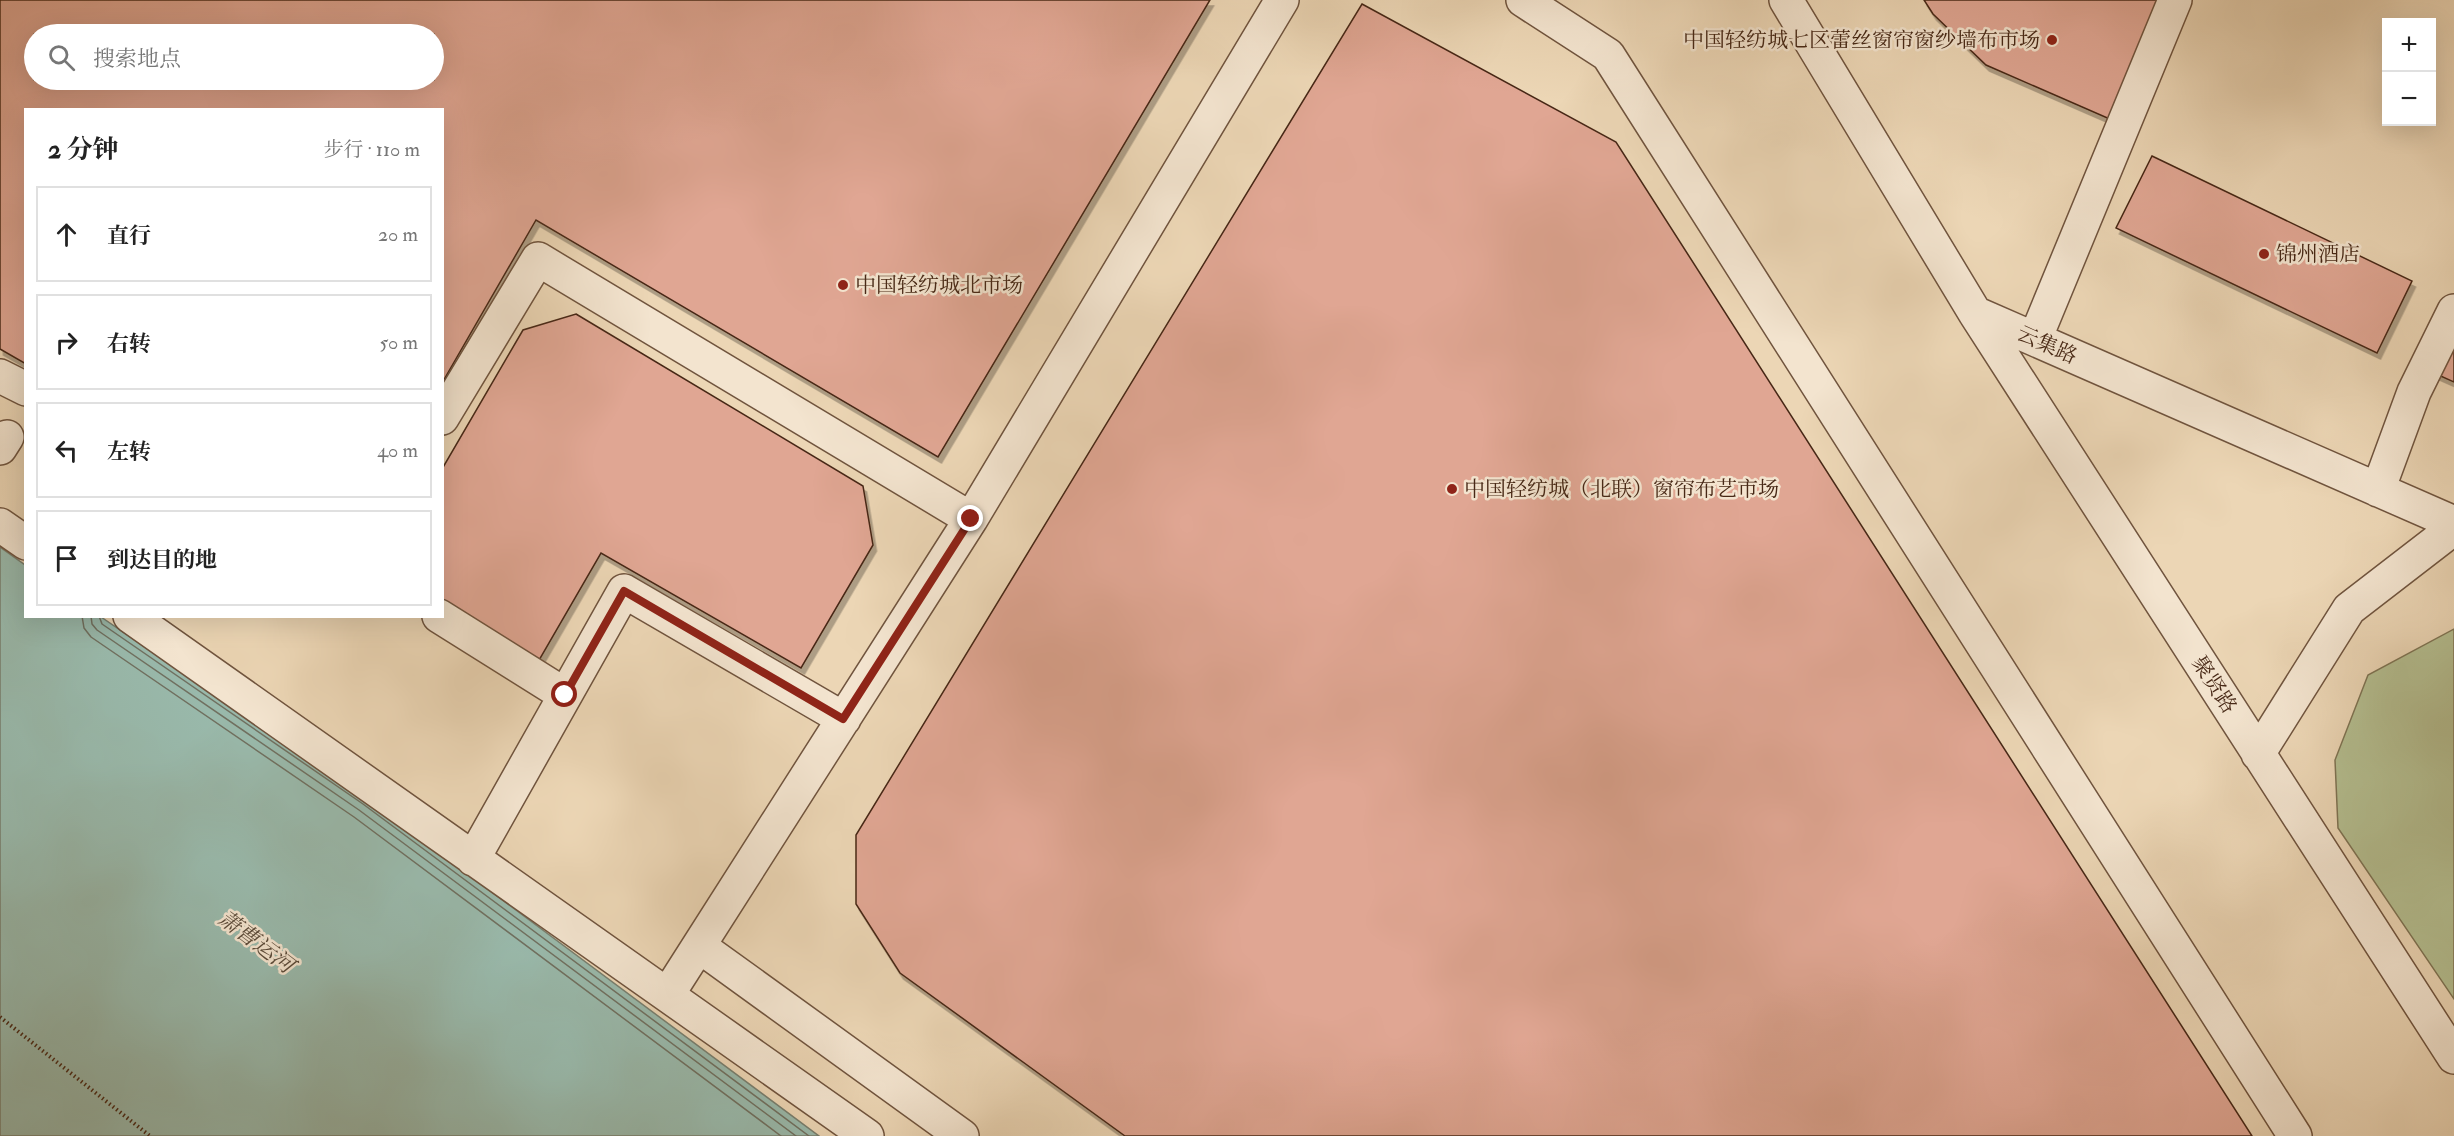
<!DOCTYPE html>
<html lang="zh">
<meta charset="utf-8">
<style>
:root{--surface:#fff;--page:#f6f6f6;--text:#222;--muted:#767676;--line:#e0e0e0}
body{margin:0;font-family:"IM FELL Double Pica","Noto Serif SC",serif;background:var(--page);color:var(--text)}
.controls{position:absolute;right:18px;top:18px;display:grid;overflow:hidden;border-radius:0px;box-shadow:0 6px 24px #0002}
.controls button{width:54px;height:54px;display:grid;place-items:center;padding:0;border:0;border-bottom:2px solid var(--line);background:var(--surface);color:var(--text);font:30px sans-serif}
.stop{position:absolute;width:18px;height:18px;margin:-14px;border:4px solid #8f2418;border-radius:50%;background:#fff}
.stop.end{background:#8f2418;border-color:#fff;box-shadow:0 2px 6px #0008}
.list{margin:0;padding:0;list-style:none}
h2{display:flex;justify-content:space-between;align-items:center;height:78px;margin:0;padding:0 24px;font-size:26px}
h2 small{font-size:20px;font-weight:400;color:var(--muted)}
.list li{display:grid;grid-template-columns:39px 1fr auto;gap:18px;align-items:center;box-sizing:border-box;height:96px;margin:0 12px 12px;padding:0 12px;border:2px solid var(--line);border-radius:0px}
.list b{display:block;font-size:22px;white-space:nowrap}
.list em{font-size:20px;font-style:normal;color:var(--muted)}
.icon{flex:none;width:33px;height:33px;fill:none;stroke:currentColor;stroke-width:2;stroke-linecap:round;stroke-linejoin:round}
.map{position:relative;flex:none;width:2454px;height:1136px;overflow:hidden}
.search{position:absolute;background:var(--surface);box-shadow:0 6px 24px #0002;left:24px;top:24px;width:420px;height:66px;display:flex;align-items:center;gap:15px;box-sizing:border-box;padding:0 21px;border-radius:33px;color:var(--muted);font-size:22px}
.panel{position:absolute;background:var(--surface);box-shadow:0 6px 24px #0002;left:24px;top:108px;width:420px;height:510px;border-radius:0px}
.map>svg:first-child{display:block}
.green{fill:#b4be90;stroke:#7e7353;stroke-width:1.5}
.water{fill:#99b9ab;stroke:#787f6f;stroke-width:1.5}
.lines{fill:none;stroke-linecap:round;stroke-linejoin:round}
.shore{stroke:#707060;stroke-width:1.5}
.building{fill:#e0a693;stroke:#472816;stroke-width:1.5;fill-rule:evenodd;filter:url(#shadow)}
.minor-casing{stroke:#70543e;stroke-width:36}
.path{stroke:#472816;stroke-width:4;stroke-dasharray:1.5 3;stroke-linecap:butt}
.minor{stroke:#f3e4cf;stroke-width:33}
.route{stroke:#8f2418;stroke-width:8}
.poi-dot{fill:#8f2418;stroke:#f3e4cf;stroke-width:2}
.labels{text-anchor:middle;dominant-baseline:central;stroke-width:5;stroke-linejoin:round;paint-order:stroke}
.poi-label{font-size:21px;fill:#472816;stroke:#f3e4cf;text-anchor:start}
.street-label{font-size:21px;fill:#472816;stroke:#f3e4cf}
.water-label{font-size:22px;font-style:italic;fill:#5c4c3b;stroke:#f3e4cf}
</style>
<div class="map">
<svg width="2454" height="1136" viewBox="0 0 2454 1136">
<defs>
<filter id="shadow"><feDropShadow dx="3.5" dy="6" stdDeviation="0" flood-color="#0004"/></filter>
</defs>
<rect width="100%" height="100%" fill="#ecd6b5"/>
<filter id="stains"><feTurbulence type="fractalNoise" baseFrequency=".00333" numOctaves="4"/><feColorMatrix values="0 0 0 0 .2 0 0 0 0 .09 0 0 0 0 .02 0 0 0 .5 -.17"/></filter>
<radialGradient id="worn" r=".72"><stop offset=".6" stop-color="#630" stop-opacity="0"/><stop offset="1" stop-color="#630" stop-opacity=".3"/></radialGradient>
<path class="green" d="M2454,629V999L2338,828L2335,760L2368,675Z"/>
<path class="water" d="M0,547L25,565L26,616L101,617L367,799L819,1136H0Z"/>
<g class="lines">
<path class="shore" d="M82,616L84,628L91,637L354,817L781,1136
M91,616L92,624L97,630L359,810L796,1136
M99,616L102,624L363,804L809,1136"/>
</g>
<path class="building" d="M0,0H1210L938,457L536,220L442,383V110H26V364L0,349ZM34,34H434V80H34Z
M1924,0H2162L2112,120L1986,65L1933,14Z
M1362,4L1616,142L2252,1136H1125L900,973L856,904V835Z
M2152,156L2412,281L2377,353L2116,228Z
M576,314L863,486L873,545L801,668L601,553L538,662L442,608V469L523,330Z
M2454,328V382L2434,373Z"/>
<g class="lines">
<defs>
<path id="minor" d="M1523,0L1608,55L2295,1136
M1786,0L1975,313L2454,1057
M1975,313L2454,523
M2035,339L2175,0
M0,376L26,389
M442,418L538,259L971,519
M0,448L7,437
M2378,490L2414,392L2454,311
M0,525L26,543
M130,616L867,1136
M439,616L565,695
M2258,754L2349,609L2454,528
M473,859L624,591L844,719
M699,946L962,1136
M668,994L971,519L1282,0"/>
</defs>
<use href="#minor" class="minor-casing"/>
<path class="path" d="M0,1017L150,1136"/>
<use href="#minor" class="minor"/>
</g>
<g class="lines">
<path class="route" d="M565,695L624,591L843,719L971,519"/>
</g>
<g class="poi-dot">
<circle cx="2052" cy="40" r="6"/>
<circle cx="2264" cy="254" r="6"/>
<circle cx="843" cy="285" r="6"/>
<circle cx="1452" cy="489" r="6"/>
</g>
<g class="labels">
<g class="poi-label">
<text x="2040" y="40" text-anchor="end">中国轻纺城七区蕾丝窗帘窗纱墙布市场</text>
<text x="2276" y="254">锦州酒店</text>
<text x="855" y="285">中国轻纺城北市场</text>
<text x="1464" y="489">中国轻纺城（北联）窗帘布艺市场</text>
</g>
<g class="street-label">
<text transform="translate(2047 345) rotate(24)">云集路</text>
<text transform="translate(2214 685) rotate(57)">聚贤路</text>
</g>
<g class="water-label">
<text transform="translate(256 942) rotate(37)">萧曹运河</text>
</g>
</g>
<rect width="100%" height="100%" filter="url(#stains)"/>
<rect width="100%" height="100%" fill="url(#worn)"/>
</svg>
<div class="controls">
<button>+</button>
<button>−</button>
</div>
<div class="stop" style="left:565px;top:695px"></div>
<div class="stop end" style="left:971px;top:519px"></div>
<div class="search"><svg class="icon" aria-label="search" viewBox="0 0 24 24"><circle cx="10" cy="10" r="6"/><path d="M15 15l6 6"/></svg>搜索地点</div>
<section class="panel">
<h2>2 分钟<small>步行 · 110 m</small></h2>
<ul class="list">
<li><svg class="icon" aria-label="ahead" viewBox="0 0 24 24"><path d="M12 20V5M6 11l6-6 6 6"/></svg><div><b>直行</b></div><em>20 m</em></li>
<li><svg class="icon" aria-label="right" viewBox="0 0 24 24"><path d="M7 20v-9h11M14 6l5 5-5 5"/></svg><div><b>右转</b></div><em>50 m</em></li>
<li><svg class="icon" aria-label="left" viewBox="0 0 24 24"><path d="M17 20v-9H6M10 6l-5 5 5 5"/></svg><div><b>左转</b></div><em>40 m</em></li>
<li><svg class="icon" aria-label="arrive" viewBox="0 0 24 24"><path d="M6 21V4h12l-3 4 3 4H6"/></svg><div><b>到达目的地</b></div></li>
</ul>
</section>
</div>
